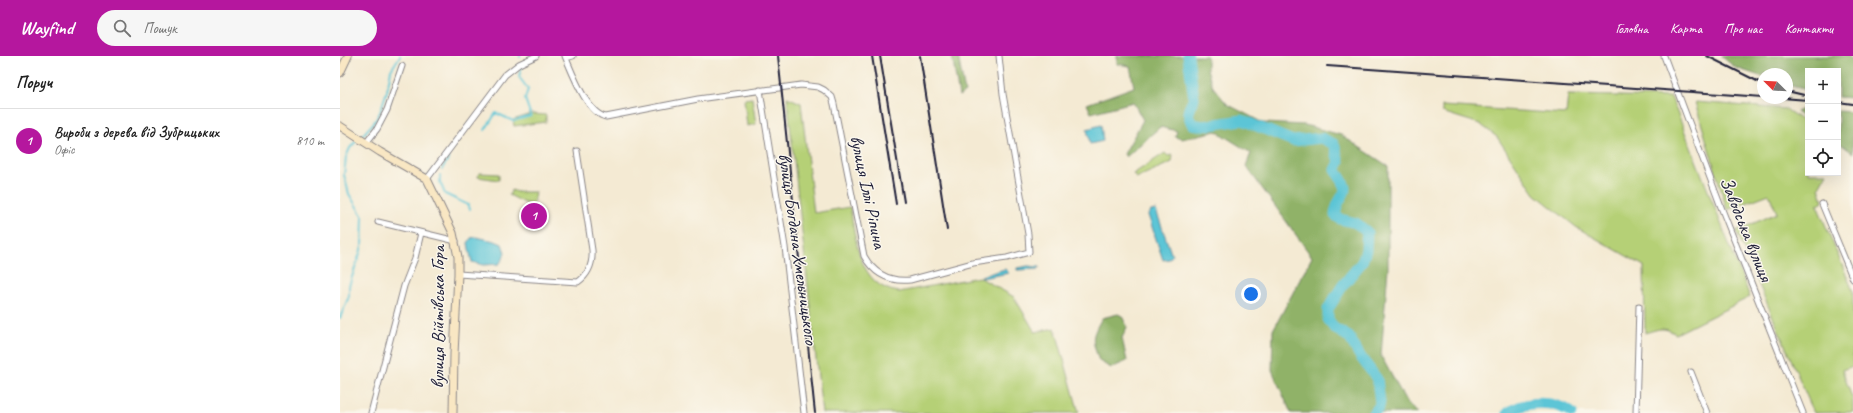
<!DOCTYPE html>
<html lang="uk">
<meta charset="utf-8">
<style>
:root{--surface:#fff;--page:#f6f6f6;--text:#222;--muted:#767676;--line:#e0e0e0;--accent:#b5179e}
body{margin:0;font-family:Caveat,sans-serif;background:var(--page);color:var(--text)}
.controls{position:absolute;right:12px;top:12px;display:grid;overflow:hidden;border-radius:0px;box-shadow:0 4px 16px #0002}
.controls button{width:36px;height:36px;display:grid;place-items:center;padding:0;border:0;border-bottom:1px solid var(--line);background:var(--surface);color:var(--text);font:20px sans-serif}
.compass{position:absolute;left:1417px;top:12px;width:36px;height:36px;border-radius:50%;background:var(--surface);box-shadow:0 4px 16px #0002;rotate:294deg}
.you{position:absolute;left:911px;top:238px;width:14px;height:14px;margin:-10px;border:3px solid #fff;border-radius:50%;background:#1a73e8;box-shadow:0 0 0 6px #1a73e833}
.badge{display:grid;place-items:center;width:26px;height:26px;border-radius:50%;background:var(--accent);color:#fff;font-size:13px;font-weight:700}
.pin{position:absolute;translate:-50% -50%;border:2px solid #fff;box-shadow:0 1px 4px #0006}
.list{margin:0;padding:0;list-style:none}
h2{display:flex;justify-content:space-between;align-items:center;height:52px;margin:0;padding:0 16px;font-size:17px}
h2 small{font-size:13px;font-weight:400;color:var(--muted)}
.list li{display:grid;grid-template-columns:26px 1fr auto;gap:12px;align-items:center;box-sizing:border-box;height:64px;padding:0 16px;border-top:1px solid var(--line)}
.list b{display:block;font-size:15px;white-space:nowrap}
.list p{margin:0;font-size:13px;white-space:nowrap;color:var(--muted)}
.list em{font-size:13px;font-style:normal;color:var(--muted)}
.icon{flex:none;width:22px;height:22px;fill:none;stroke:currentColor;stroke-width:2;stroke-linecap:round;stroke-linejoin:round}
.map{position:relative;flex:none;width:1513px;height:357px;overflow:hidden}
header{display:flex;align-items:center;gap:24px;box-sizing:border-box;height:56px;padding:0 20px;background:var(--accent);color:#fff}
header strong{font-size:19px}
nav{display:flex;gap:22px;margin-inline-start:auto;font-size:14px}
.search{width:280px;height:36px;background:var(--page);display:flex;align-items:center;gap:10px;box-sizing:border-box;padding:0 14px;border-radius:22px;color:var(--muted);font-size:15px}
main{display:flex}
aside{flex:1;background:var(--surface)}
.map>svg:first-child{display:block}
.green{fill:#b5d076;stroke:#6c7958}
.forest{fill:#90b267;stroke:#596a51}
.water{fill:#5bc5d6;stroke:#3e7488}
.lines{fill:none;stroke-linecap:round;stroke-linejoin:round}
.stream{stroke:#5bc5d6;stroke-width:2}
.river{stroke:#5bc5d6;stroke-width:11}
.street-casing{stroke:#8b8687;stroke-width:7}
.secondary-casing{stroke:#8b8687;stroke-width:9}
.street{stroke:#fff;stroke-width:5}
.secondary{stroke:#f9e7c3;stroke-width:7}
.rail{stroke:#22223b;stroke-width:2}
.labels{text-anchor:middle;dominant-baseline:central;stroke-width:3;stroke-linejoin:round;paint-order:stroke}
.street-label{font-size:19px;fill:#22223b;stroke:#fbf7ec}
</style>
<header>
<strong>Wayfind</strong>
<div class="search"><svg class="icon" aria-label="search" viewBox="0 0 24 24"><circle cx="10" cy="10" r="6"/><path d="M15 15l6 6"/></svg>Пошук</div>
<nav><a>Головна</a><a>Карта</a><a>Про нас</a><a>Контакти</a></nav>
</header>
<main>
<aside>
<h2>Поруч<small></small></h2>
<ul class="list">
<li><span class="badge">1</span><div><b>Вироби з дерева від Зубрицьких</b><p>Офіс</p></div><em>810 m</em></li>
</ul>
</aside>
<div class="map">
<svg width="1513" height="357" viewBox="0 0 1513 357">
<rect width="100%" height="100%" fill="#fbf7ec"/>
<filter id="ink" filterUnits="userSpaceOnUse"><feTurbulence type="fractalNoise" baseFrequency=".025" numOctaves="2"/><feDisplacementMap in="SourceGraphic" scale="8" xChannelSelector="R" yChannelSelector="G"/><feConvolveMatrix kernelMatrix="1 2 1 2 8 2 1 2 1" color-interpolation-filters="sRGB"/></filter>
<filter id="wash" filterUnits="userSpaceOnUse"><feTurbulence type="fractalNoise" baseFrequency=".012" numOctaves="4" result="noise"/><feDisplacementMap in="SourceGraphic" scale="16" xChannelSelector="R" yChannelSelector="G"/><feGaussianBlur stdDeviation="0.9" result="paint"/><feColorMatrix in="noise" values="0 0 0 0 0 0 0 0 0 0 0 0 0 0 0 0 0 1.4 0 .05"/><feComposite in="paint" operator="in"/></filter>
<g filter="url(#wash)">
<rect width="100%" height="100%" fill="#f4ead3"/>
<path class="green" d="M1228,39L1331,41L1410,241L1336,278C1323,270 1319,273 1305,277L1304,210L1236,171L1195,138L1157,81L1140,68L1102,56V50L1226,58Z
M447,41L461,47L474,157L510,151C516,183 518,231 559,236L639,221L674,241L695,276L715,272L739,357H482Z
M412,42L416,68L407,70L404,43Z
M1355,46L1446,53L1468,69V117H1487L1479,131L1483,145L1477,149L1513,235V310L1502,314L1513,344V356L1474,357L1396,175L1437,157L1429,138L1387,154Z
M192,58L206,59V66L174,70L173,64Z
M825,97L828,100L833,99L832,106L796,122L793,118Z
M139,117L159,118V124L138,121Z
M172,134L177,136H195L193,151L169,139Z"/>
<path class="forest" d="M612,0H618L625,36L619,40Z
M777,0H867V13L873,31L887,48L923,67L965,69L1001,79L1048,110V212L1041,300L1068,349L1078,357H951L932,314L933,274L972,201L906,110L911,97L876,75L842,83L835,81L837,75L820,71L786,101L784,98L803,64L793,46L751,57L747,48L794,31L790,10L777,8Z
M1381,0H1508L1513,4V42L1498,41V15H1468V34L1447,29V18H1423V21L1396,12Z
M1464,52L1468,53V65L1456,56Z
M1498,55L1513,56V97L1498,86Z
M778,258L782,260L787,271L782,282L787,305L771,312L759,305C752,283 750,283 762,262Z"/>
<path class="water" d="M761,69L763,85L750,88L747,73Z
M816,154L832,200L829,203L823,204L808,159L811,155Z
M136,181L155,185L162,188L165,196L163,203L159,208L143,209L132,206L129,193L128,187L131,182Z
M688,210L700,211L698,213L677,214V212Z
M665,213L669,217L642,222L641,220Z"/>
<g class="lines">
<path class="stream" d="M180,0V1
M145,74L156,57L173,65L191,60L185,43L188,33L179,21L181,11
M21,81L35,65L40,56L47,35L51,14L60,0
M102,113L109,102
M100,119V126L105,138L128,149L130,153
M0,262L9,240V230L22,191L23,161L9,138L4,119L6,101L10,92L18,83"/>
<path class="river" d="M848,0L854,42C849,55 845,53 852,68L863,70L902,64L953,85L981,82L994,88L999,106L995,114C1016,141 998,134 995,159L1000,163L1016,167L1027,176L1026,194L1022,206L1003,229L988,253V263L994,272L1009,281L1020,300L1037,323L1040,346L1039,351L1033,357
M1168,357C1186,344 1215,344 1232,357"/>
</g>
</g>
<g filter="url(#ink)">
<g class="lines">
<defs>
<path id="street" d="M225,0C232,16 247,58 266,61L358,43L461,29L478,31L484,34L492,41L494,48L524,200C534,218 549,226 570,224L633,207L667,202L689,196L688,178L663,38L659,0
M1324,0L1381,151L1463,357
M226,2L233,0
M420,34L445,191L464,357
M26,87L37,73L47,54L62,10
M87,123L165,19L179,8L196,0
M1482,148L1513,223
M38,166L116,185
M118,218L238,226C249,218 253,207 252,194L237,95
M1351,316L1367,357
M31,357L64,230L75,202L81,177
M1296,357L1299,250"/>
<path id="secondary" d="M0,17L8,0
M0,70L40,96L87,123L113,177L118,201V218L114,298L113,357"/>
</defs>
<use href="#street" class="street-casing"/>
<use href="#secondary" class="secondary-casing"/>
<use href="#street" class="street"/>
<use href="#secondary" class="secondary"/>
<path class="rail" d="M438,0L475,357
M532,0L556,148
M540,0L564,146
M580,0L607,174
M1367,0L1423,28
M987,10L1423,41
M1447,35L1464,39
M1442,42L1468,44
M1498,46L1513,48"/>
</g>
</g>
<g class="labels">
<g class="street-label">
<text transform="translate(528 136) rotate(78)">вулиця Іллі Ріпина</text>
<text transform="translate(1406 173) rotate(68)">Заводська вулиця</text>
<text transform="translate(458 193) rotate(82)">вулиця Богдана Хмельницького</text>
<text transform="translate(98 261) rotate(-90)">вулиця Війтівська Гора</text>
</g>
</g>
</svg>
<div class="controls">
<button>+</button>
<button>−</button>
<button><svg class="icon" aria-label="locate" viewBox="0 0 24 24"><circle cx="12" cy="12" r="6"/><path d="M12 2v4M12 18v4M2 12h4M18 12h4"/></svg></button>
</div>
<svg class="compass" viewBox="-18 -18 36 36"><path d="M0-13l5 13h-10z" fill="#e53935"/><path d="M0 13l5-13h-10z" fill="#767676"/></svg>
<div class="you"></div>
<div class="pin badge" style="left:194px;top:160px">1</div>
</div>
</main>
